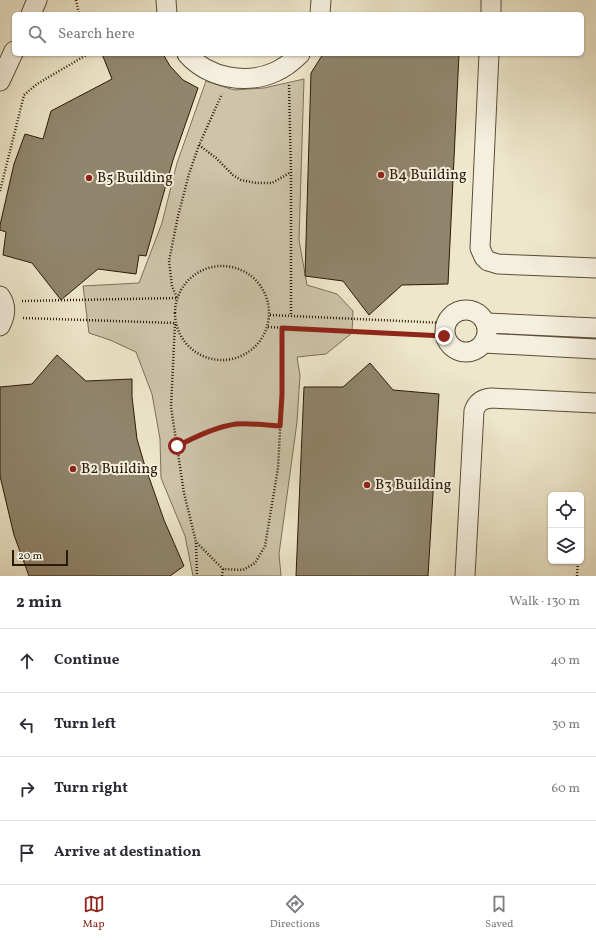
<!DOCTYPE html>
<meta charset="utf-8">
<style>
:root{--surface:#fff;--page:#f2f2f3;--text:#2b2b33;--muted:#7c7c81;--line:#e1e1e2;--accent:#8f2418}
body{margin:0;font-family:Vollkorn,serif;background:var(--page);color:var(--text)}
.controls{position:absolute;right:12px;bottom:12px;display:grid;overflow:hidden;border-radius:6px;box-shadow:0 1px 3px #0004}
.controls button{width:36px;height:36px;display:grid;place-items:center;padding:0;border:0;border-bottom:1px solid var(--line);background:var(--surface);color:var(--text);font:20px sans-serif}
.scale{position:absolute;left:12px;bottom:10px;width:56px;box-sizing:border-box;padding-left:4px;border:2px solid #2b1b06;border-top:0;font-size:11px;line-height:14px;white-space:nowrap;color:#2b1b06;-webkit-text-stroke:3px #f4efde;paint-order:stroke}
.stop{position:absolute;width:12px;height:12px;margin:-9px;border:3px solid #8f2418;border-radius:50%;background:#fff}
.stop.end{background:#8f2418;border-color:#fff;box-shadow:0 1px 4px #0008}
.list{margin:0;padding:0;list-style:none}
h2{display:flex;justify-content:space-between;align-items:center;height:52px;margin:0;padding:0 16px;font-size:17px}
h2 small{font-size:13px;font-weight:400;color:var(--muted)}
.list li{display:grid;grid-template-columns:26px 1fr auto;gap:12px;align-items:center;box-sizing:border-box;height:64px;padding:0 16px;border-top:1px solid var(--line)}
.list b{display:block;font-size:15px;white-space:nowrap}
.list em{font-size:13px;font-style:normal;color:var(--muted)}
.icon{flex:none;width:22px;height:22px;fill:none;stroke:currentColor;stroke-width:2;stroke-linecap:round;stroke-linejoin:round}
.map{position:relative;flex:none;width:596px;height:576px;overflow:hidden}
.search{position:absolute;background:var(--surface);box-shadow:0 1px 3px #0004;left:12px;right:12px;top:12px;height:44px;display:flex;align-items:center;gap:10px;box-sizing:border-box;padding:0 14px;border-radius:6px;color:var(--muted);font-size:15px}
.sheet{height:308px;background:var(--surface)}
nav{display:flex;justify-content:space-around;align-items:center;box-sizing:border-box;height:56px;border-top:1px solid var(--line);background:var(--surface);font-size:11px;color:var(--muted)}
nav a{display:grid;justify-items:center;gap:2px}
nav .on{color:var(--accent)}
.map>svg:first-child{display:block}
.green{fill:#cdc4aa;stroke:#7c7058}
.building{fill:#90856d;stroke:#2b1b06}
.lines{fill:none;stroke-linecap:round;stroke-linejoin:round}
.minor-casing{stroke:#5c4e38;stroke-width:21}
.path{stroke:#2b1b06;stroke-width:2.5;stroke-dasharray:1 2;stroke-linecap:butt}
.minor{stroke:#f4efde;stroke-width:19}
.route{stroke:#8f2418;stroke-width:5}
.poi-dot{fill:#8f2418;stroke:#f4efde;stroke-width:1.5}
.labels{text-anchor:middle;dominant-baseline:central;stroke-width:4;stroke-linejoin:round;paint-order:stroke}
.poi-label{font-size:15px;fill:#2b1b06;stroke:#f4efde;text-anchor:start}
</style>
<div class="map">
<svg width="596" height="576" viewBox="0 0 596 576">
<rect width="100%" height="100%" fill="#eee7cc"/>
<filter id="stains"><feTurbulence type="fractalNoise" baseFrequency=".005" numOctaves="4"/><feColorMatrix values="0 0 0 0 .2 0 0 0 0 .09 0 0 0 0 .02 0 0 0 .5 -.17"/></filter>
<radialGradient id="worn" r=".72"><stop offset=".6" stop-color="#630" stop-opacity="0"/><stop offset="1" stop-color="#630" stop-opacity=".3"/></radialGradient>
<path class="green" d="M304,79L299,240L307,285L337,294L353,311L352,333L326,354L297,357L300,375L297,422L279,554L281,576H193L185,536L161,478L160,439L152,394L136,352L110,340L89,333L83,286L139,283L162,223L177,163L206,81L234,90L264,88Z"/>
<path class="building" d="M102,54H163L170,66L183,80L198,88L173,160L146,256L139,255L136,274L98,269L61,300L32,263L3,255L6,232L0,230V225L14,164L25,134L43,139L51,111L112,79Z
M323,54H459L448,284L402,285L369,315L343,281L305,276L311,73Z
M57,355L86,381L132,379V397L137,439L144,463L164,520L184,566L170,576H29L14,535L0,476V387L32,384Z
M370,363L393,390L439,394L428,576H296L304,387H343Z"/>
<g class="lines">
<defs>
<path id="minor" d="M166,0L167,14
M31,14L37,0
M320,14L321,0
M491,14V0
M187,54C208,78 246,85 275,72C284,68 293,61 300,54
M489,54L480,248L484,257L488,261L498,264L596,268
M0,81L14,51
M0,296C7,306 6,315 0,326
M445 331a21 21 0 1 1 42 0a21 21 0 1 1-42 0Z
M486,323L596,328
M484,343L596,349
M465,576L474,411C477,402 482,399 491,398L596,403"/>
</defs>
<use href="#minor" class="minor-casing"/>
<path class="path" d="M76,0L79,14
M289,85L291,172V316
M199,145L216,158L233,175L241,180L256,183H272L291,172
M0,191L24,95L37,84L88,54
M175 313a47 47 0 1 1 94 0a47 47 0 1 1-94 0Z
M22,301L177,298L172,286L169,261L178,216L189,174L199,145L222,94
M270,315L445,323
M23,318L175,323L171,407L184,493L196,542L223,569L243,570L255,563L265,546L278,468L282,395V328
M268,327L445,336
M177,446C196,437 215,427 236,424C251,423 266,425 280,426
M196,543L197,576
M222,576L223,569
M577,576L578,561"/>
<use href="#minor" class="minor"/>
</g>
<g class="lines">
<path class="route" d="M177,446C196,437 215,427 236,424C250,423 266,425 280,426L282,395V328L444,336"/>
</g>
<g class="poi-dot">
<circle cx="381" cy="175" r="4"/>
<circle cx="89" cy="178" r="4"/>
<circle cx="73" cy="469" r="4"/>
<circle cx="367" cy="485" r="4"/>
</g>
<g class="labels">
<g class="poi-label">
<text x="389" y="175">B4 Building</text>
<text x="97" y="178">B5 Building</text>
<text x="81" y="469">B2 Building</text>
<text x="375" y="485">B3 Building</text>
</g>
</g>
<rect width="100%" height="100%" filter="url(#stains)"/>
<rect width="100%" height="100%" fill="url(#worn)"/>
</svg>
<div class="controls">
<button><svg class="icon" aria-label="locate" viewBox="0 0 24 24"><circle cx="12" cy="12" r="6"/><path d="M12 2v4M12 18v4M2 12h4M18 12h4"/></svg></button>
<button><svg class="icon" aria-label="layers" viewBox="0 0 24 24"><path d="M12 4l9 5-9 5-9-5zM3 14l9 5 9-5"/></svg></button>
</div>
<div class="scale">20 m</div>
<div class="stop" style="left:177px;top:446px"></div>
<div class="stop end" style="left:444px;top:336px"></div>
<div class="search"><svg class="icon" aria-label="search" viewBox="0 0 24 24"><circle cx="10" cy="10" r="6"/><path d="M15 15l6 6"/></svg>Search here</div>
</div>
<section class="sheet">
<h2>2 min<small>Walk · 130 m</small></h2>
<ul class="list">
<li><svg class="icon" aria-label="ahead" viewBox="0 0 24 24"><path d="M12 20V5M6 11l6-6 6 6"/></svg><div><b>Continue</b></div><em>40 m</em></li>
<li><svg class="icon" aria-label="left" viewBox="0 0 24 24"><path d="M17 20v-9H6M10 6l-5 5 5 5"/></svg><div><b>Turn left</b></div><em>30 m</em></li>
<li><svg class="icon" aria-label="right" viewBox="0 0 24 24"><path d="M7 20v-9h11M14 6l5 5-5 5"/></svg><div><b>Turn right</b></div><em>60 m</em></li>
<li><svg class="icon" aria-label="arrive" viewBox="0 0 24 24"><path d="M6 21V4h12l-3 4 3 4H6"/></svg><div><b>Arrive at destination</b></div></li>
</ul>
</section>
<nav>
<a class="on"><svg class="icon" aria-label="map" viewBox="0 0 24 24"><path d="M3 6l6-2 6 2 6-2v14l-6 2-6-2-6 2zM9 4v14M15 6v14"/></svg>Map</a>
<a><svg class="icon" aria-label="directions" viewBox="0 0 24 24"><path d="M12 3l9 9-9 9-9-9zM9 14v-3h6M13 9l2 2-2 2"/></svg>Directions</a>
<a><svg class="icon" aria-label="saved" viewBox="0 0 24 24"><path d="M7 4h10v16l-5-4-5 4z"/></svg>Saved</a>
</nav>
